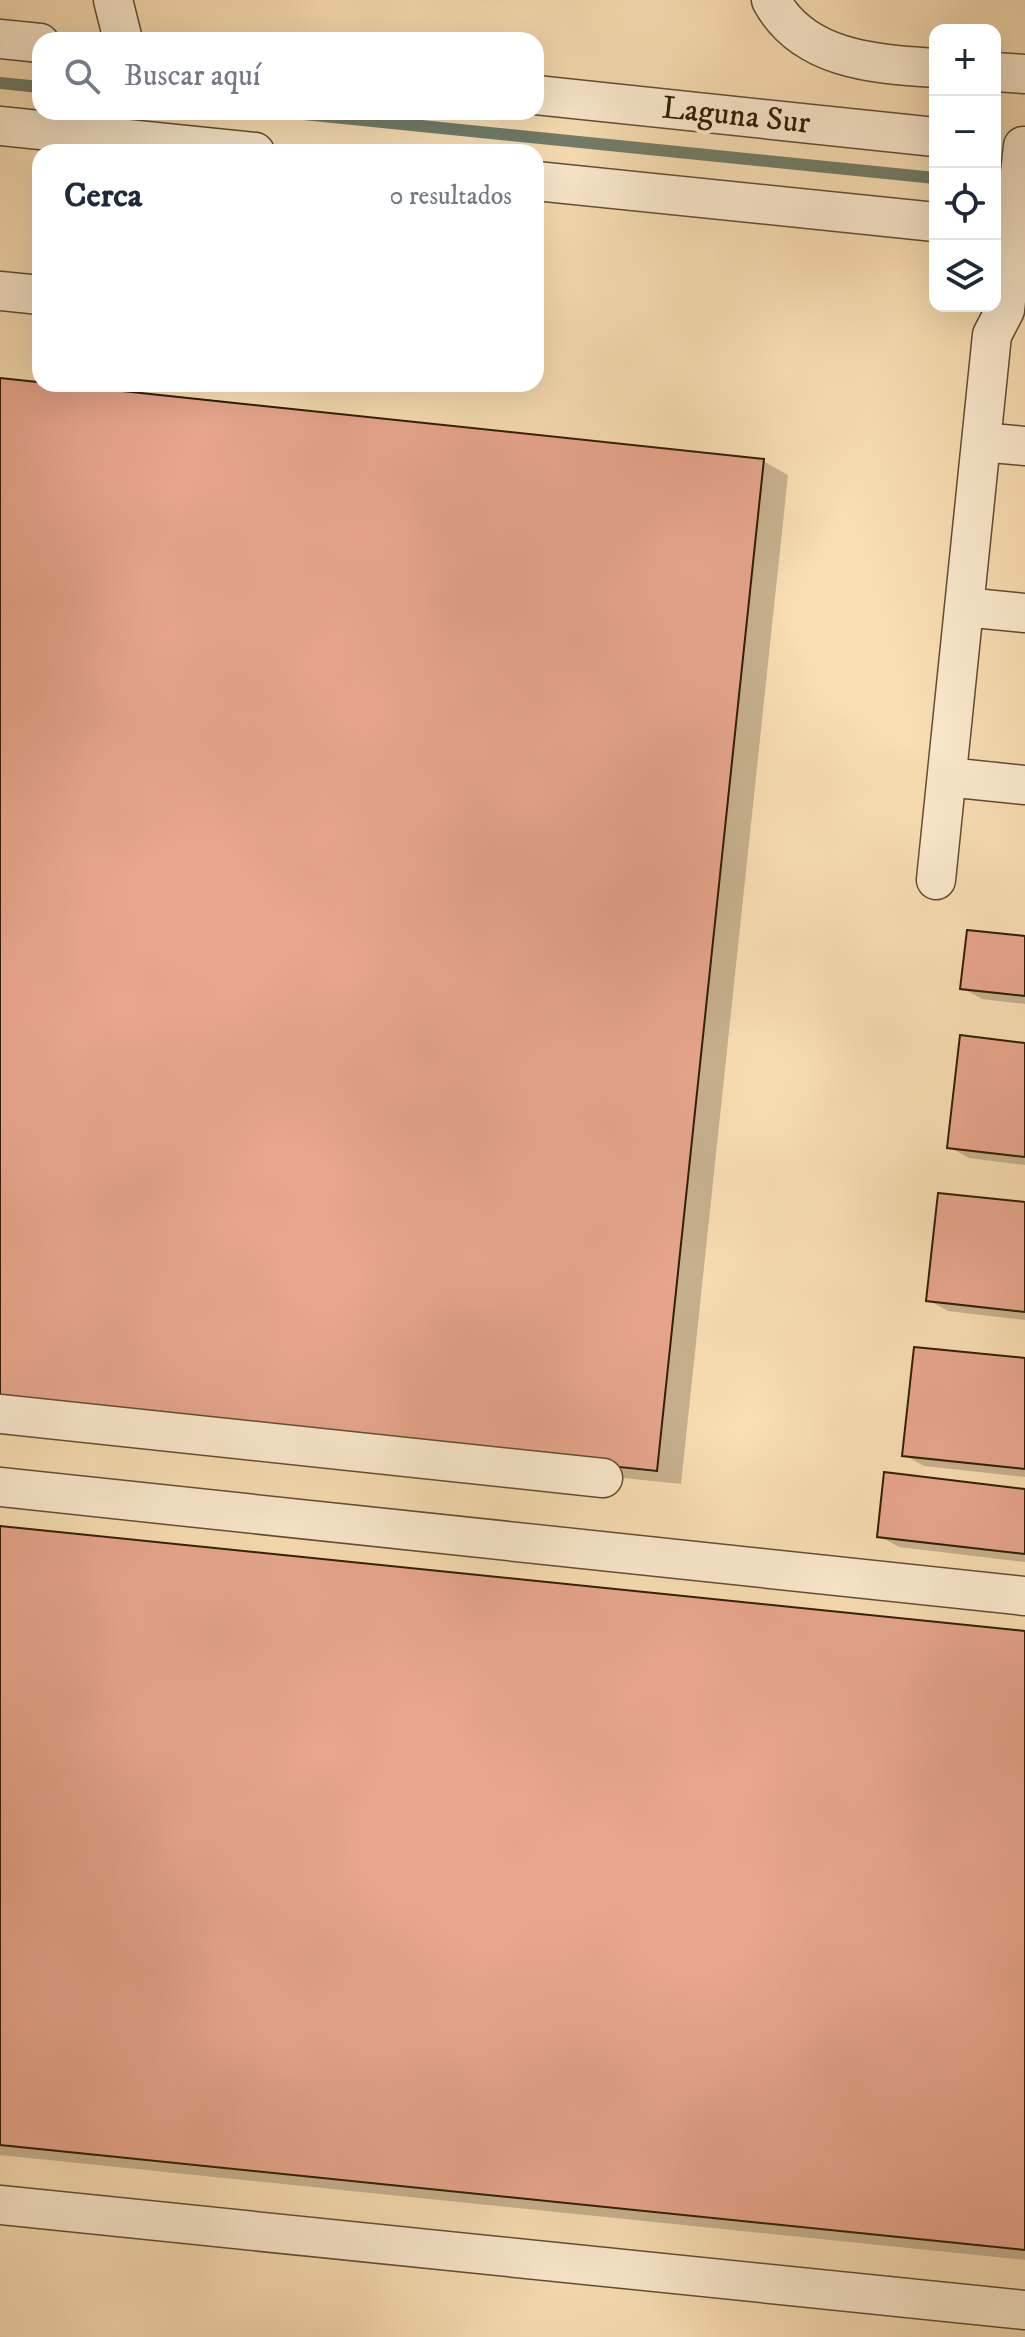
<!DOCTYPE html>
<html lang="es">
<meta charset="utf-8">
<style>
:root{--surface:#fff;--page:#f6f6f7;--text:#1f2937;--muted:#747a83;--line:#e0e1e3}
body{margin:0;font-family:"IM FELL DW Pica",serif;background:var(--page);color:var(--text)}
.controls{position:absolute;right:24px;top:24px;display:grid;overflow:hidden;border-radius:16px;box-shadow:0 8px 32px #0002}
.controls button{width:72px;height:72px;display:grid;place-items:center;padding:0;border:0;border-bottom:2px solid var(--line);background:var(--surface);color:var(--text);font:40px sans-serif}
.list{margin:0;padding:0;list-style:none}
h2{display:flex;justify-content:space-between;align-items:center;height:104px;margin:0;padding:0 32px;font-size:34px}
h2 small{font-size:26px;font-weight:400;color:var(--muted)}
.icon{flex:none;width:44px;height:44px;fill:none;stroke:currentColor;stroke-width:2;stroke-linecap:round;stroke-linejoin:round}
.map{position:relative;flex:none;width:1025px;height:2337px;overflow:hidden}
.search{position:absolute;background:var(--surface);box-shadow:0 8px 32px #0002;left:32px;top:32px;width:512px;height:88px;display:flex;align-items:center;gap:20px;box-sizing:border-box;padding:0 28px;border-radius:24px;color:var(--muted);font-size:30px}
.panel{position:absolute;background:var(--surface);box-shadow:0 8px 32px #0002;left:32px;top:144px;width:512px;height:248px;border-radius:24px}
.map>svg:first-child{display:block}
.shadow{fill:#0003}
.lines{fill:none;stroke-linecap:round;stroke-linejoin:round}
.stream{stroke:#727d6a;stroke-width:12}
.building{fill:#e8a68d;stroke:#301e06;stroke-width:2}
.minor-casing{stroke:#624e31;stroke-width:41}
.minor{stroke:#fbeace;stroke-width:38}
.labels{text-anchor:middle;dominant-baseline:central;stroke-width:8;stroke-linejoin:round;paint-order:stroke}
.street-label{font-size:32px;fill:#301e06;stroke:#fbeace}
</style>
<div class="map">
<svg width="1025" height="2337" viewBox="0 0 1025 2337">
<rect width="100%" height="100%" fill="#f9deb3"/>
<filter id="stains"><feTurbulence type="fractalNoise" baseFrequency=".0025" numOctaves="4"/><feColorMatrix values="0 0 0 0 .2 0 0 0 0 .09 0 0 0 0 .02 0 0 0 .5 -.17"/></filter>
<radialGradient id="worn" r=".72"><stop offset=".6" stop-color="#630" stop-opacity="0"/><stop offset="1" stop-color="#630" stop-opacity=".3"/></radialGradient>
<path class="shadow" d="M0,380L763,461L788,475L681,1484L0,1413Z
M1025,938V1004L982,999L962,988Z
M1025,1045V1165L969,1158L949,1147Z
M1025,1204V1320L948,1311L928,1300Z
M1025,1360V1477L924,1466L904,1455Z
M1025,1491V1562L899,1547L879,1536Z
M0,1528L1025,1633V2260L0,2155Z"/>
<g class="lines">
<path class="stream" d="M0,83L40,87
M284,112L935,178"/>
</g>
<path class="building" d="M0,378L764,459L657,1471L0,1402Z
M967,930L1025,936V996L960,989Z
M960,1035L1025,1043V1157L947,1148Z
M938,1193L1025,1202V1312L926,1301Z
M914,1347L1025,1358V1469L902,1456Z
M884,1472L1025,1489V1554L877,1537Z
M0,1526L1025,1631V2250L0,2145Z"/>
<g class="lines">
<defs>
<path id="minor" d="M113,0L123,40
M771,0C803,60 875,64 935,68
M0,39L40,43
M995,72L1025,74
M536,95L935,137
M0,126L255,152
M536,181L935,222
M0,291L40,295
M981,442L1025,446
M964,607L1025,613
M947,777L1025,785
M936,880L992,335L1005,310L1023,146
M0,1414L603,1478
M0,1487L1025,1596
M0,2205L1025,2310"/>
</defs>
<use href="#minor" class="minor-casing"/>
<use href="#minor" class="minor"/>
</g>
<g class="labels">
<g class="street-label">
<text transform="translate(736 116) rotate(6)">Laguna Sur</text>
</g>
</g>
<rect width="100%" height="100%" filter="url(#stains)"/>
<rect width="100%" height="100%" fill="url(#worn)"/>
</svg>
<div class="controls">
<button>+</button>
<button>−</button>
<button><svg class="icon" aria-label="locate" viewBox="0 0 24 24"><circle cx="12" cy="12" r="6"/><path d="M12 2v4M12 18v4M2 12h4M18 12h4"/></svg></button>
<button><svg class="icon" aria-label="layers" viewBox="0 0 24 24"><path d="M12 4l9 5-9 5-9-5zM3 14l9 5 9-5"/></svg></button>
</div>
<div class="search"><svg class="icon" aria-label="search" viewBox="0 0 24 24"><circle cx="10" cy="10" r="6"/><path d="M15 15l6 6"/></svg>Buscar aquí</div>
<section class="panel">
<h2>Cerca<small>0 resultados</small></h2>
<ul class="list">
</ul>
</section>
</div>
